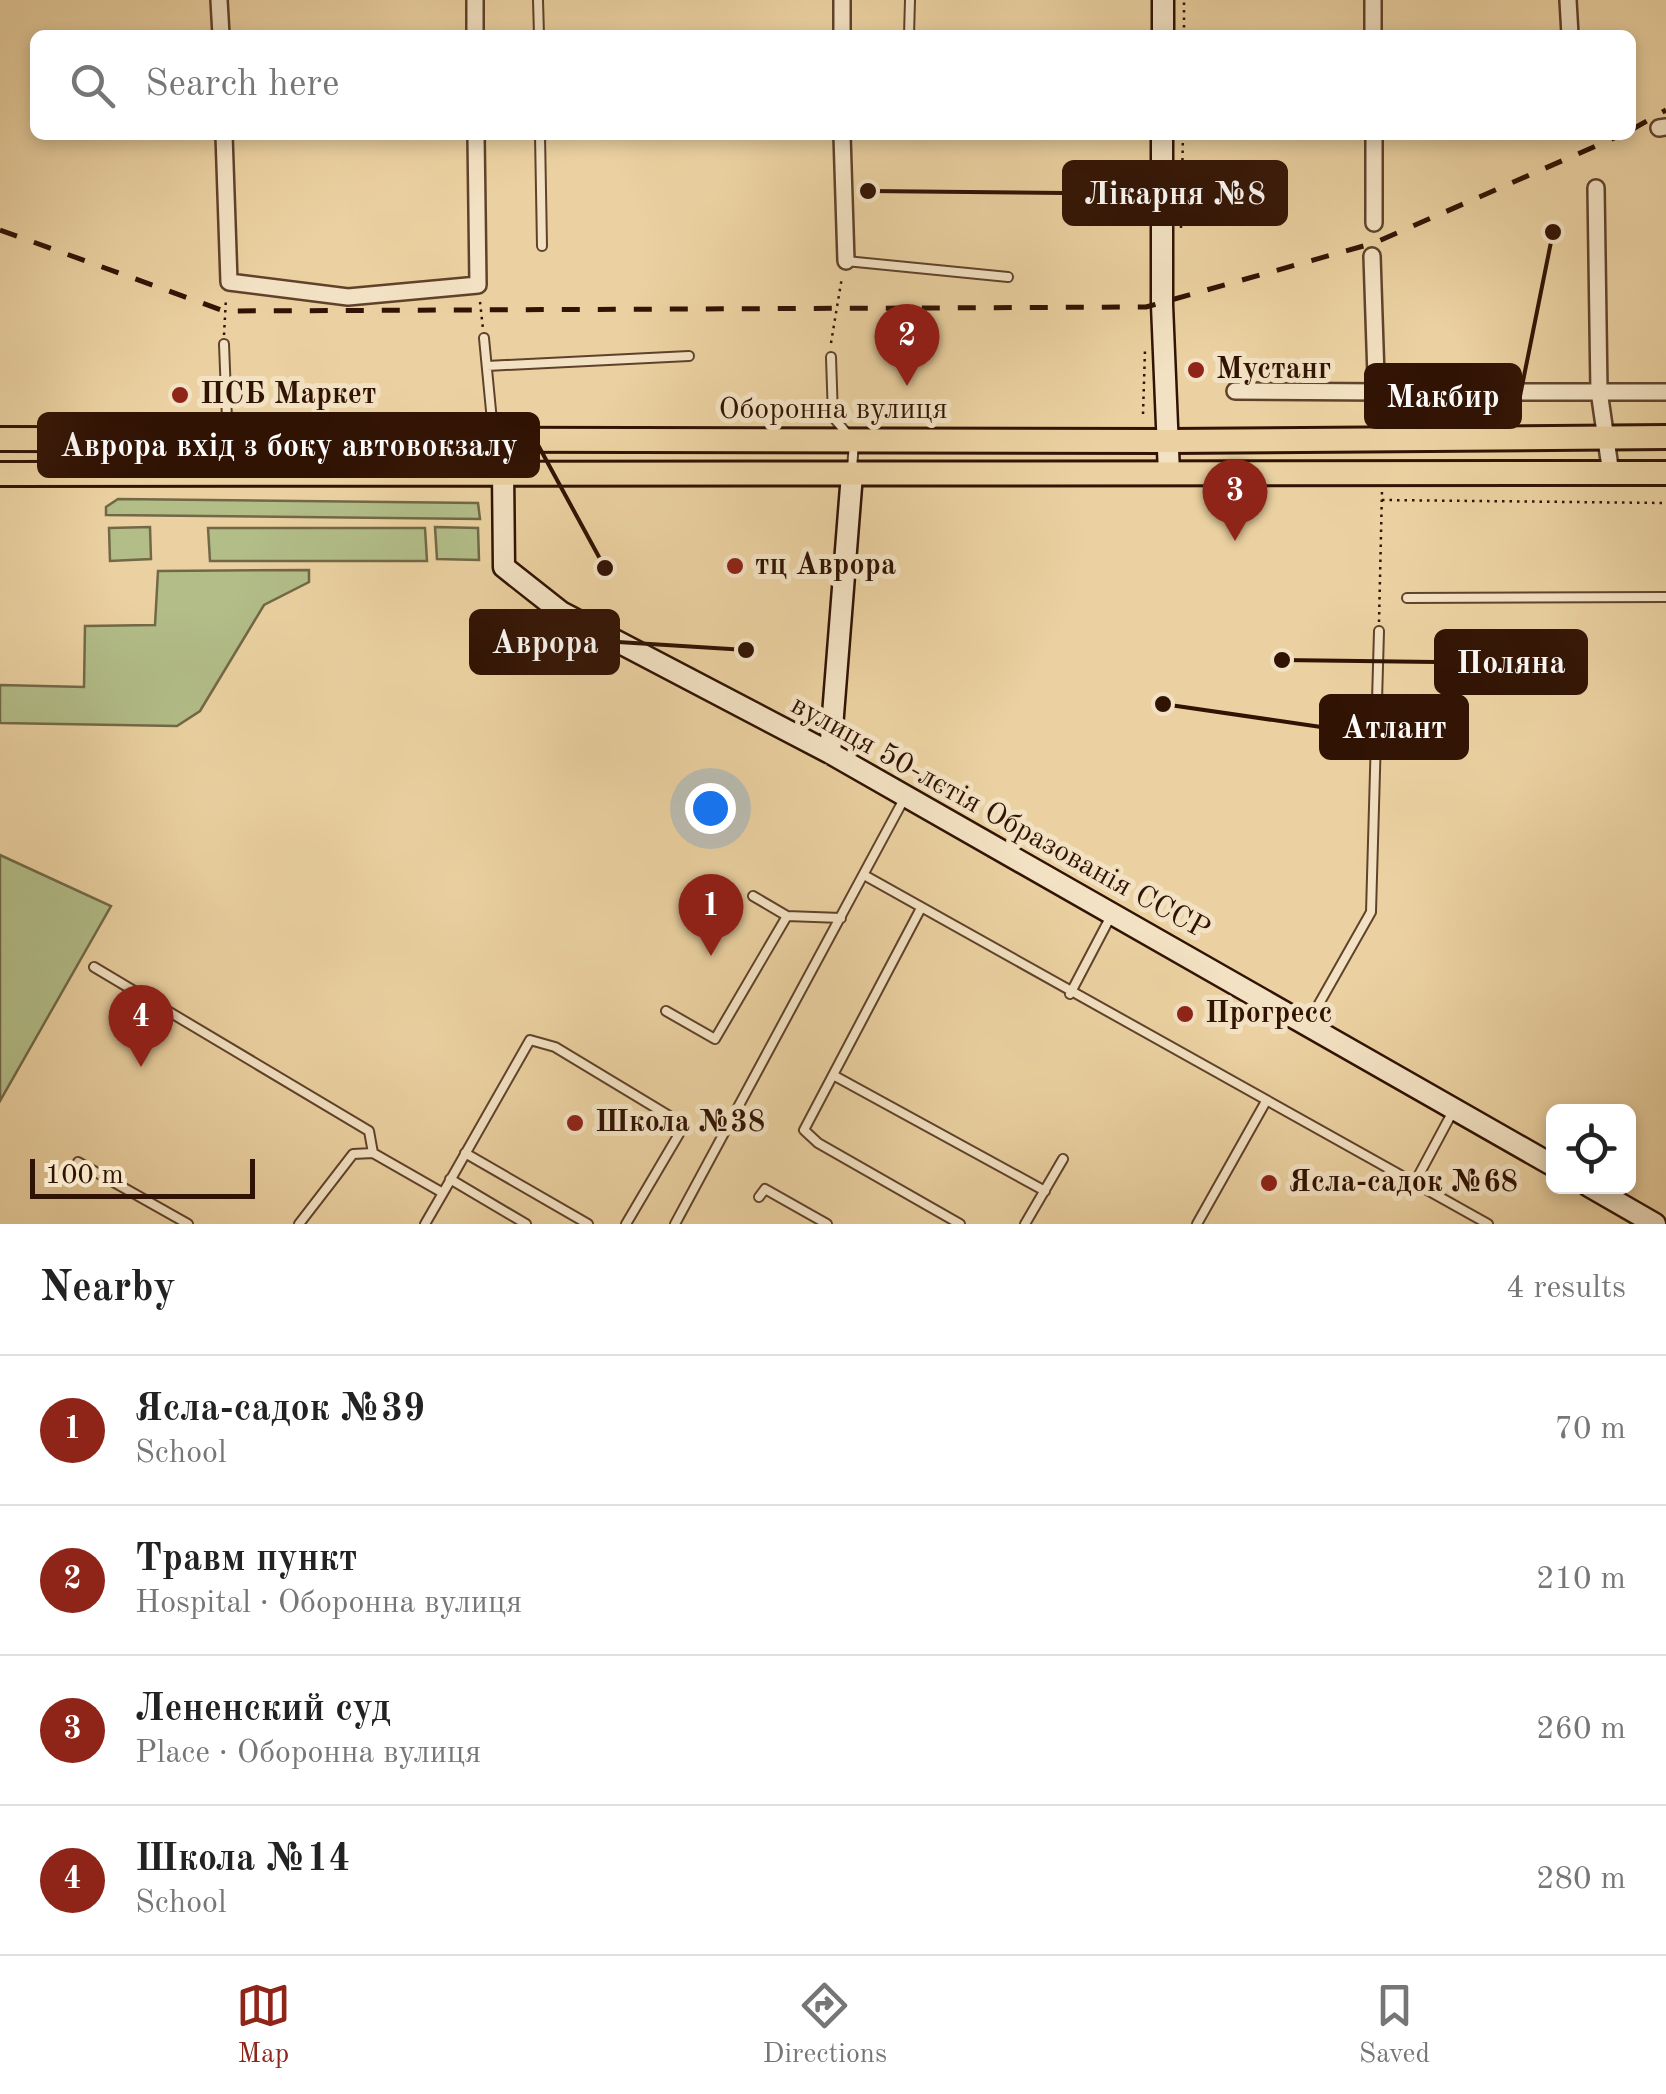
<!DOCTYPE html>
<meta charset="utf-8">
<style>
:root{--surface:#fff;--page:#f2f2f2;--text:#222;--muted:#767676;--line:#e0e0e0;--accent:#8f2418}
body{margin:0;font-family:"Old Standard TT",serif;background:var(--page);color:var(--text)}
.controls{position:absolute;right:30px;bottom:30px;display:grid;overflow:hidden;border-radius:15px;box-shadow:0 5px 15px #0003}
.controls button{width:90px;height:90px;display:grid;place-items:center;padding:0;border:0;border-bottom:2px solid var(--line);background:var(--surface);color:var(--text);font:50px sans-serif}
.scale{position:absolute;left:30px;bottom:25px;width:225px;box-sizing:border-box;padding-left:10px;border:5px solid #311304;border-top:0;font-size:28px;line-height:35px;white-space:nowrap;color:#311304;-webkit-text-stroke:8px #f2e1c2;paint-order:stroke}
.you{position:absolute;left:710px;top:808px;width:35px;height:35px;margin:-25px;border:8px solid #fff;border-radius:50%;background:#1a73e8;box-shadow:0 0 0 15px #1a73e833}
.badge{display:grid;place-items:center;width:65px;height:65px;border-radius:50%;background:var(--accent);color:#fff;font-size:32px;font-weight:700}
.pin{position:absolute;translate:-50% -82px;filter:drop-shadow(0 2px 5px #0008)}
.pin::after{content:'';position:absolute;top:52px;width:35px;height:30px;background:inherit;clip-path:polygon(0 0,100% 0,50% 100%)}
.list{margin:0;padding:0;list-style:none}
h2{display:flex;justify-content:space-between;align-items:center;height:130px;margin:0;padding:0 40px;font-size:42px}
h2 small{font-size:32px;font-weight:400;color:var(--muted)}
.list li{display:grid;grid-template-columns:65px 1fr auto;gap:30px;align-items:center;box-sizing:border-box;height:150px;padding:0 40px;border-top:2px solid var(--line)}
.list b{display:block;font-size:38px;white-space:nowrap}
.list p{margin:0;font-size:32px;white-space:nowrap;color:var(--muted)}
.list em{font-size:32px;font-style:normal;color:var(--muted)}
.icon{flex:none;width:55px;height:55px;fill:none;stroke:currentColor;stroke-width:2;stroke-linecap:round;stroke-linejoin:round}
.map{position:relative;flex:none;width:1666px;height:1224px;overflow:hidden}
.search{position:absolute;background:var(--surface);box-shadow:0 5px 15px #0003;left:30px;right:30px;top:30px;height:110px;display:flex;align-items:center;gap:25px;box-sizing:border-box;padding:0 35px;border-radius:15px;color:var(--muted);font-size:38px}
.sheet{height:730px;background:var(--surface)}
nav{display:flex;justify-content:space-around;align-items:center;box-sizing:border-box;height:140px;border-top:2px solid var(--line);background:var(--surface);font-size:28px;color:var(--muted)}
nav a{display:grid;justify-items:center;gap:5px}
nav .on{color:var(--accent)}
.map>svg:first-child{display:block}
.green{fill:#b2bd88;stroke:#726846;stroke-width:2.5}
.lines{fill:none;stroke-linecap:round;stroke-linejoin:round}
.lane-casing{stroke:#60422b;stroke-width:12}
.street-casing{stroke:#60422b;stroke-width:20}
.secondary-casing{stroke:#311304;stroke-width:25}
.primary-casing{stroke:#311304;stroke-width:28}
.path{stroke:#311304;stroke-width:2.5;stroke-dasharray:2.5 5;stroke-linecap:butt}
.lane{stroke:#f2e1c2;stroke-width:8}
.street{stroke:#f2e1c2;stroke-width:15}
.secondary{stroke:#f2e1c2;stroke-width:20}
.primary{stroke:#ebd1a1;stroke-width:22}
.rail{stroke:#311304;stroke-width:5;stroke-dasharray:18 18;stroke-linecap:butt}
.poi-dot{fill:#8f2418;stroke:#f2e1c2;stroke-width:4}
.labels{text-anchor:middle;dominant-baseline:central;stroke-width:10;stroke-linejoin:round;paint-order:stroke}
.poi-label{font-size:30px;font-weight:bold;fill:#311304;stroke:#f2e1c2;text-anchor:start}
.street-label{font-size:30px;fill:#311304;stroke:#f2e1c2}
.leader{fill:none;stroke:#311304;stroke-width:4}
.callout-dot{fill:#311304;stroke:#f2e1c2;stroke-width:4}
.callout{fill:#311304;stroke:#311304;stroke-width:4}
.callout-label{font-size:32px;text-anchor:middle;font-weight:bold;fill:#fff}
</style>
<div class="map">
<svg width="1666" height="1224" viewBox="0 0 1666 1224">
<rect width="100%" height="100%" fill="#ebd1a1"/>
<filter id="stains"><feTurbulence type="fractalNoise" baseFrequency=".002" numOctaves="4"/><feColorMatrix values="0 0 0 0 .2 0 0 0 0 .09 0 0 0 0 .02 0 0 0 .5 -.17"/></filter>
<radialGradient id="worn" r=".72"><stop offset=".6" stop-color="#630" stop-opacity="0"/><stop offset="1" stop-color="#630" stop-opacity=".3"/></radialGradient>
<path class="green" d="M118,499L478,503L480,519L106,515V507Z
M150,527L151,559L110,561L109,528Z
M435,527L478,528L479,560L437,559Z
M208,528H425L427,561H210Z
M309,570V582L264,605L200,711L177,726L0,723V685L84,687L85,626L155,625L158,571Z
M0,855L111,906L0,1101Z"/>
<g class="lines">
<defs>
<path id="lane" d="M538,0L539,35
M909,35L910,0
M540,135L542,246
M846,261L1008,277
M484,338L492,421L503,467
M224,344L229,470
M831,357L833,417L854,442L852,469
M487,366L689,356
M1407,598L1666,597
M864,875L1488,1224
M921,908L804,1130L818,1143L960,1224
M787,916L841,918
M94,967L369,1131L373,1153L443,1193L530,1040L555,1047L676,1120L679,1134L626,1224
M1070,994L1112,914
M666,1011L715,1039L787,916L753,896
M1307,1025L1371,912L1379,631
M833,1075L1045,1191
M465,1153L588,1224
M78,1162L188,1224
M450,1179L526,1224
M1414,1184L1452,1113
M759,1197L765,1189L827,1224
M299,1224L353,1154L373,1153
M425,1224L443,1193
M675,1224L904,799
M1025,1224L1063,1159
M1197,1224L1265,1103"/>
<path id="street" d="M219,0L221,35
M475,0V35
M842,0V35
M1373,0V35
M1568,0L1570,35
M1659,128L1666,127
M224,135L229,282L348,297L478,285L476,135
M842,135L846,261
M1374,135V223
M1596,188L1599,391L1611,474
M1372,256L1376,377L1383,392H1666
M1235,391L1383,392"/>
<path id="secondary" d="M1163,35V0
M1162,135V305L1169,474
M503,471L504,567L561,612L830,753L1554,1166
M830,753L852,474
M1589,1186L1655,1224"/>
<path id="primary" d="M0,439L1170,441L1666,437
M0,474L1666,473"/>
</defs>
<use href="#lane" class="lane-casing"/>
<use href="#street" class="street-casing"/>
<use href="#secondary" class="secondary-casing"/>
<use href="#primary" class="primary-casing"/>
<path class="path" d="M1184,35V0
M1181,228L1183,135
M480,302L483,329
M224,335L226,298
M831,343L842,277
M1143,414L1145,350
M1382,500L1666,503
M1379,622L1382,490"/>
<use href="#lane" class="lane"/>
<use href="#street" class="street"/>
<use href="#secondary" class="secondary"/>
<use href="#primary" class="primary"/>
<path class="rail" d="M1631,130L1666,110
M0,230L224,311L1146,307L1374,243L1621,135"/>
</g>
<g class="poi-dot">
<circle cx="1196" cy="370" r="10"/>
<circle cx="180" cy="395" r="10"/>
<circle cx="735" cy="566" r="10"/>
<circle cx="1185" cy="1014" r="10"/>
<circle cx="575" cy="1123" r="10"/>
<circle cx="1269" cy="1183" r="10"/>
</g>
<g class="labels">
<g class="poi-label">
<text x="1216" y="370">Мустанг</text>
<text x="200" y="395">ПСБ Маркет</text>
<text x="755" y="566">тц Аврора</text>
<text x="1205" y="1014">Прогресс</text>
<text x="595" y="1123">Школа №38</text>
<text x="1289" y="1183">Ясла-садок №68</text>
</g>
<g class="street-label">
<text x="833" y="410">Оборонна вулиця</text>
<text transform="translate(1000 818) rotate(29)">вулиця 50-лєтія Образованія СССР</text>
</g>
</g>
<path class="leader" d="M868 191L1064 193M1553 232L1520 396M605 568L538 445M746 650L618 642M1282 660L1436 662M1163 704L1321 727"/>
<g class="callout-dot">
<circle cx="868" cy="191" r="10"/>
<circle cx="1553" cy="232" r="10"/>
<circle cx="605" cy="568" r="10"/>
<circle cx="746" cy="650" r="10"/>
<circle cx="1282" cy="660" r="10"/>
<circle cx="1163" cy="704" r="10"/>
</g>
<g class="callout">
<rect x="1064" y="162" width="222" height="62" rx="10"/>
<rect x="1366" y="365" width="154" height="62" rx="10"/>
<rect x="39" y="414" width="499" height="62" rx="10"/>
<rect x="471" y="611" width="147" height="62" rx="10"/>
<rect x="1436" y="631" width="150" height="62" rx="10"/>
<rect x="1321" y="696" width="146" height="62" rx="10"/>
</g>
<g class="callout-label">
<text x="1175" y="204">Лікарня №8</text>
<text x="1443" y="407">Макбир</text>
<text x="289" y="456">Аврора вхід з боку автовокзалу</text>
<text x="545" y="653">Аврора</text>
<text x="1511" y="673">Поляна</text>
<text x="1394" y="738">Атлант</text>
</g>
<rect width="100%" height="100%" filter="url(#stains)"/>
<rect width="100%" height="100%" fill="url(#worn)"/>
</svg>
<div class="controls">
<button><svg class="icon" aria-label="locate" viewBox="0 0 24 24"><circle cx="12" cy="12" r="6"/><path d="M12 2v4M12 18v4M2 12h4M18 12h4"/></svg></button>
</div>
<div class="scale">100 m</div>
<div class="you"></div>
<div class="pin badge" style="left:711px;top:956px">1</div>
<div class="pin badge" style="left:907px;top:386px">2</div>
<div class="pin badge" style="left:1235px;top:541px">3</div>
<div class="pin badge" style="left:141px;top:1067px">4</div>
<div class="search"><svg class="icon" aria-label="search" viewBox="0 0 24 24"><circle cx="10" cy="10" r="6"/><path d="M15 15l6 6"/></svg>Search here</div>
</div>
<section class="sheet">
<h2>Nearby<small>4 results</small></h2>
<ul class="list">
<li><span class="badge">1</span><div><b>Ясла-садок №39</b><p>School</p></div><em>70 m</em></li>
<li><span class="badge">2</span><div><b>Травм пункт</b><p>Hospital · Оборонна вулиця</p></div><em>210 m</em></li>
<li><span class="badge">3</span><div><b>Лененский суд</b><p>Place · Оборонна вулиця</p></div><em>260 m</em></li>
<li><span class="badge">4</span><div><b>Школа №14</b><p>School</p></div><em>280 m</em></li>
</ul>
</section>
<nav>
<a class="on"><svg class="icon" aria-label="map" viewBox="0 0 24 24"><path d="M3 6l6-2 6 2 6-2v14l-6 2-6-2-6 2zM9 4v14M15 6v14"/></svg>Map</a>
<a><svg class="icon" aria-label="directions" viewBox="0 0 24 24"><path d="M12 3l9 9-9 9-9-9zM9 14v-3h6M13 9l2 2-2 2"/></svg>Directions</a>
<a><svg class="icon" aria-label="saved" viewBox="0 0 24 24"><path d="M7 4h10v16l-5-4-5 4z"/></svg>Saved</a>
</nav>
